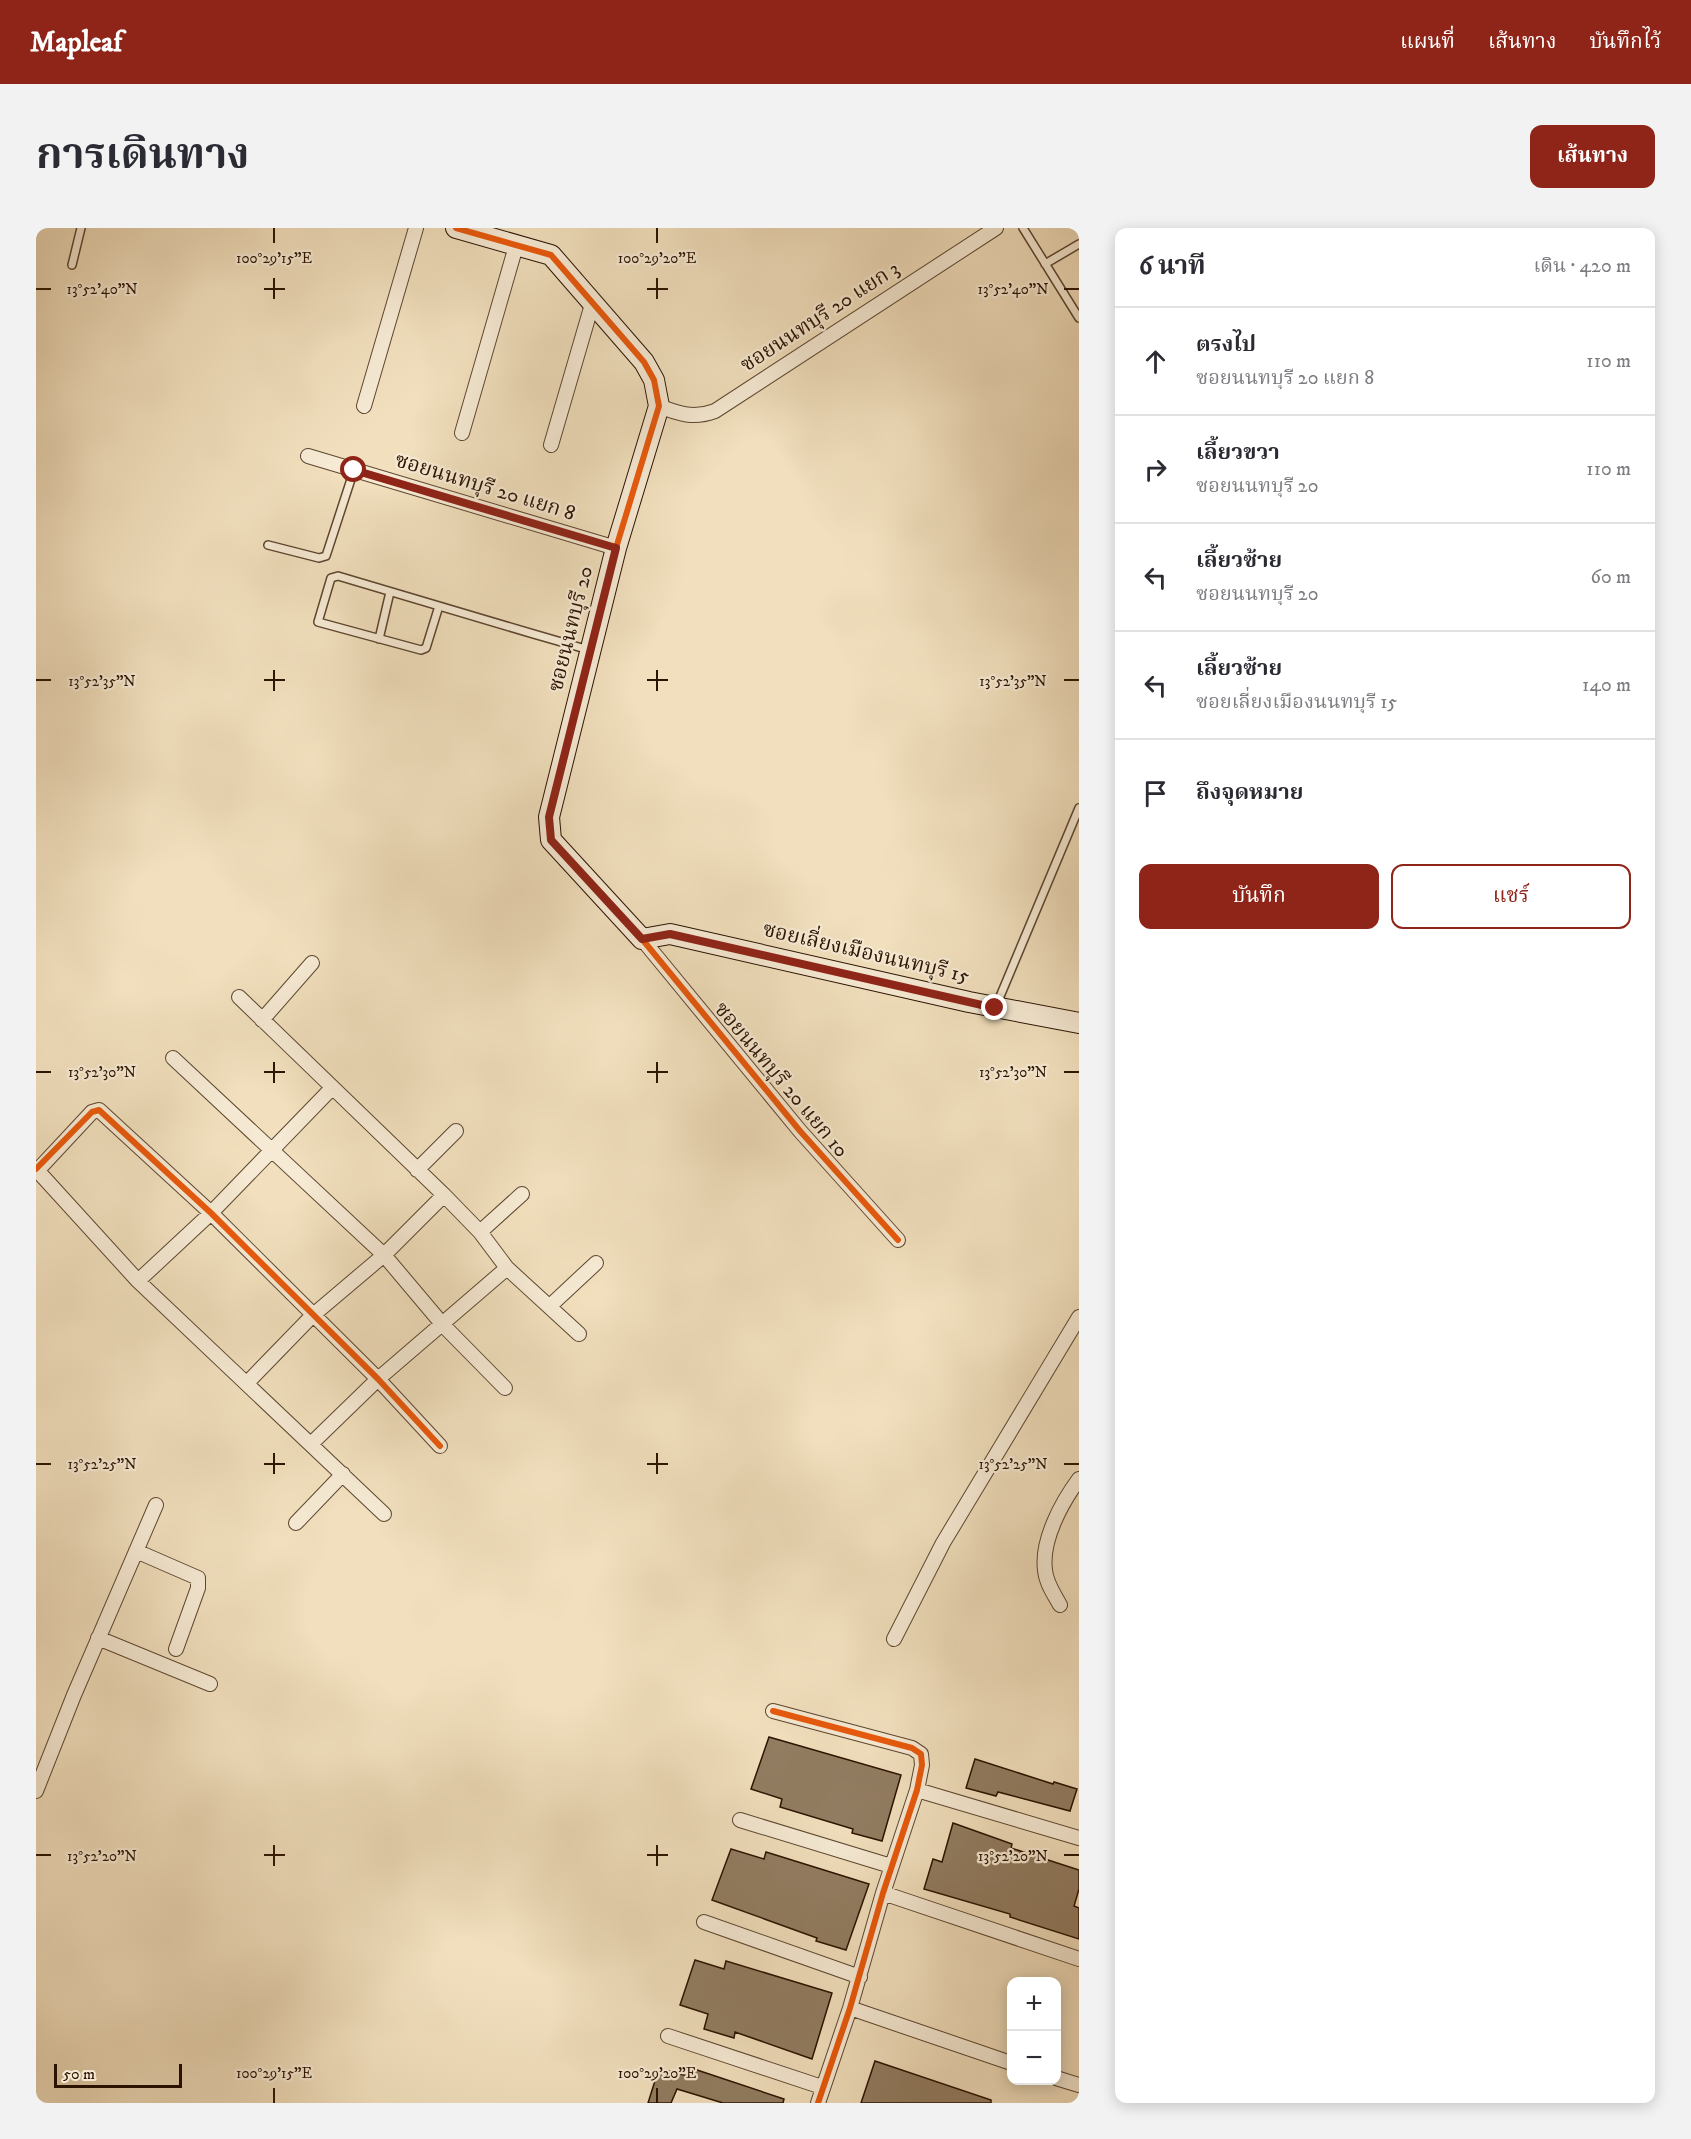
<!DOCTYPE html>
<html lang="th">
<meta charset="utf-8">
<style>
:root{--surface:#fff;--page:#f2f2f3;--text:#2b2b33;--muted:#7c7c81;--line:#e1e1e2;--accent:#8f2418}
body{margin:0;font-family:"IM FELL DW Pica","Noto Serif Thai",serif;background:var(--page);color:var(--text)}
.controls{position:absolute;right:18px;bottom:18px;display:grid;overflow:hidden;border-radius:12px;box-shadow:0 3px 15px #0003}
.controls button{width:54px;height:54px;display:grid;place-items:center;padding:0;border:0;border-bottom:2px solid var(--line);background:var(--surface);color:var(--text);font:30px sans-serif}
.scale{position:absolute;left:18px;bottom:15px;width:128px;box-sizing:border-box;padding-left:6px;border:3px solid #2c1300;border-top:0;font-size:16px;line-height:21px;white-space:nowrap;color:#2c1300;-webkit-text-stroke:4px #f6ead4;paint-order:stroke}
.stop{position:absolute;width:18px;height:18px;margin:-14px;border:4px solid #8f2418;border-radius:50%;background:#fff}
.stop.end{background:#8f2418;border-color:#fff;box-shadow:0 2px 6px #0008}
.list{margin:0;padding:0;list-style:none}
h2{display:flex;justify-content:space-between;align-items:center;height:78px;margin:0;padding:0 24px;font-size:26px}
h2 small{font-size:20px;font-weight:400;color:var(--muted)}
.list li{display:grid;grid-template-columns:39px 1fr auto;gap:18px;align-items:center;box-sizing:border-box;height:108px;padding:0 24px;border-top:2px solid var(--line)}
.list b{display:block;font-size:22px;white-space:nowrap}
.list p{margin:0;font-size:20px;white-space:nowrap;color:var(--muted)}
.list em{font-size:20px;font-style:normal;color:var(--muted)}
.actions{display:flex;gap:12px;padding:18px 24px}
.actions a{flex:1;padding:14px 0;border:2px solid var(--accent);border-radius:12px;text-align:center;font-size:21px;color:var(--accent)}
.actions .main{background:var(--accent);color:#fff}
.icon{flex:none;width:33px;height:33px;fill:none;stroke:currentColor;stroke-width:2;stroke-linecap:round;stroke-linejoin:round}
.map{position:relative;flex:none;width:1043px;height:1875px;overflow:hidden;border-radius:12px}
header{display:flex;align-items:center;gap:36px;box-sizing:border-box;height:84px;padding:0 30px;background:var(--accent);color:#fff}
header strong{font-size:28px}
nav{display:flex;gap:33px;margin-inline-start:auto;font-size:21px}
.intro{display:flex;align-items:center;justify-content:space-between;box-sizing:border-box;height:144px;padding:0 36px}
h1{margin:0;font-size:42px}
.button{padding:15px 27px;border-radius:12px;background:var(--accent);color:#fff;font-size:21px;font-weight:700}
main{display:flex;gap:36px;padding:0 36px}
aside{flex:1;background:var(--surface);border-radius:12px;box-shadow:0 3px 15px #0003}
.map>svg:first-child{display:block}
.building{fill:#927d62;stroke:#2c1300;stroke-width:1.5}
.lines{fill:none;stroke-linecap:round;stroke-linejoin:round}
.lane-casing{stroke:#5d462f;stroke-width:10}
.street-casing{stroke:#5d462f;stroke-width:16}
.secondary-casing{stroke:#2c1300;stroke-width:22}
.lane{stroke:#f6ead4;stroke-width:7}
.street{stroke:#f6ead4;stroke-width:14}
.secondary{stroke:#f6ead4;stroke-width:20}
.cycleway-casing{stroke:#f6ead4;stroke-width:10}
.cycleway{stroke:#e8590c;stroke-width:6}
.route{stroke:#8f2418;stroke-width:8}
.ticks{fill:none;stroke:#2c1300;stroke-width:2}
.labels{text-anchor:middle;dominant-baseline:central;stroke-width:4.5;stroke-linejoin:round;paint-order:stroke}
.street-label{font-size:21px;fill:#2c1300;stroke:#f6ead4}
.ticks-label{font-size:15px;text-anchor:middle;fill:#2c1300;stroke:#f6ead4;stroke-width:4.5;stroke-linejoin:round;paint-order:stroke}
</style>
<header>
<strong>Mapleaf</strong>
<nav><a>แผนที่</a><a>เส้นทาง</a><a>บันทึกไว้</a></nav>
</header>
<div class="intro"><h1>การเดินทาง</h1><a class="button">เส้นทาง</a></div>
<main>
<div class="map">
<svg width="1043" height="1875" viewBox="0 0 1043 1875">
<rect width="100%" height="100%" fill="#f1dfbd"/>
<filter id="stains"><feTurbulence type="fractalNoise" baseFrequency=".00333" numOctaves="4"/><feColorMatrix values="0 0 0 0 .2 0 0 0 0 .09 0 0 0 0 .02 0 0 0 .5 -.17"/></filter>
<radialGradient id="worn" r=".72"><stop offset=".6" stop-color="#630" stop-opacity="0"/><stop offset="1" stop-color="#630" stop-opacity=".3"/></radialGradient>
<path class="building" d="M733,1509L865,1547L846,1613L816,1605L817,1601L744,1579L746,1571L715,1561Z
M939,1531L1017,1556L1018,1554L1041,1561L1034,1583L962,1564L960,1568L930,1560Z
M917,1595L976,1616L975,1620L1043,1642V1661L1038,1678L1043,1680V1711L974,1689V1686L888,1661L897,1631L906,1634Z
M695,1621L728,1631L730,1624L833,1656L810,1722L780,1713L781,1710L676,1672Z
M659,1732L688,1741L690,1733L796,1765L776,1831L699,1804L698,1810L668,1801L672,1786L644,1777Z
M839,1833L955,1872V1875H825Z
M623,1840L655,1849L658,1841L748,1871L747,1875H687L641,1861L635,1875H612Z"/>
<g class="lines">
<defs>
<path id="lane" d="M987,0L1043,90
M1009,36L1043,16
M36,37L45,0
M232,317L283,330L290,328L318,242
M403,378L390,420L385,422L282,394L295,350L302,348C385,373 469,398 553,422
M343,411L354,364
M960,778L1043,580"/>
<path id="street" d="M328,178L380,0
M623,178C643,186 658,191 679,183L960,0
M426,205L480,18
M515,217L557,73
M272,228L580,320
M606,711L764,903L862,1012
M203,769L408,967L444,1004L471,1040L543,1106
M226,792L276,735
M137,830L348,1027L407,1097L469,1160
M0,941L102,1053L348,1286
M381,942L420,903
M1,943L56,884L63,882L175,985L342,1151L404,1218
M444,1004L486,966
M102,1053L175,985L296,860
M515,1077L560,1035
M212,1154L276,1088L348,1027L408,967
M276,1215L342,1151L471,1040
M260,1295L307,1246
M100,1323L162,1350V1360L140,1421
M1024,1377C1018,1366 1010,1355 1009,1342C1005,1312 1026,1274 1043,1251
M62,1410L174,1456
M858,1411L907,1315L1043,1089
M737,1483L876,1520L885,1526L886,1537L881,1562L847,1665L814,1780L782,1875
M881,1562L1043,1610
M0,1563L38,1467L120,1277
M704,1592L855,1638
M847,1665L1043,1731
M668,1694L824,1749
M814,1780L975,1835
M632,1808L786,1859
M1020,1850L1043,1857"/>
<path id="secondary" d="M420,0L515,27L608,134L618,152L623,178L580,320L513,589L515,612L606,711L634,706L933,774L1043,795"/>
</defs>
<use href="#lane" class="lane-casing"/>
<use href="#street" class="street-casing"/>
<use href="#secondary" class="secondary-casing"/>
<use href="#lane" class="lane"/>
<use href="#street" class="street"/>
<use href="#secondary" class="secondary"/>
<defs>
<path id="cycleway" d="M420,0L515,27L608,134L618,152L623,178L580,320L513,589L515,612L606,711L764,903L862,1012
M0,941L56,884L63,882L175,985L342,1151L404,1218
M737,1483L876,1520L885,1526L886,1537L881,1562L847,1665L814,1780L782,1875"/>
</defs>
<use href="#cycleway" class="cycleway-casing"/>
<use href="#cycleway" class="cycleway"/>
</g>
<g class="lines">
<path class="route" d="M318,242L580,320L513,589L515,612L606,711L634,706L959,780"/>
</g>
<path class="ticks" d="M238,0V15M621,0V15M238,50V71M621,50V71M0,61H15M228,61H249M611,61H632M1028,61H1043M238,442V463M621,442V463M0,452H15M228,452H249M611,452H632M1028,452H1043M238,834V855M621,834V855M0,844H15M228,844H249M611,844H632M1028,844H1043M238,1225V1246M621,1225V1246M0,1236H15M228,1236H249M611,1236H632M1028,1236H1043M238,1617V1638M621,1617V1638M0,1627H15M228,1627H249M611,1627H632M1028,1627H1043M238,1860V1875M621,1860V1875"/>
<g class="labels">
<g class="street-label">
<text transform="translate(784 89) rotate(-33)">ซอยนนทบุรี 20 แยก 3</text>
<text transform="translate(449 259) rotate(17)">ซอยนนทบุรี 20 แยก 8</text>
<text transform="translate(535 401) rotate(-76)">ซอยนนทบุรี 20</text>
<text transform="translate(830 725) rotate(13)">ซอยเลี่ยงเมืองนนทบุรี 15</text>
<text transform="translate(745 852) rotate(50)">ซอยนนทบุรี 20 แยก 10</text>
</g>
</g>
<g class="ticks-label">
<text x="238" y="35">100°29'15"E</text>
<text x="621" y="35">100°29'20"E</text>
<text x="66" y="66">13°52'40"N</text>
<text x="977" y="66">13°52'40"N</text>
<text x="66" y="458">13°52'35"N</text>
<text x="977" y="458">13°52'35"N</text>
<text x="66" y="849">13°52'30"N</text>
<text x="977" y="849">13°52'30"N</text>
<text x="66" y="1241">13°52'25"N</text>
<text x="977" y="1241">13°52'25"N</text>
<text x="66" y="1633">13°52'20"N</text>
<text x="977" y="1633">13°52'20"N</text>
<text x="238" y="1850">100°29'15"E</text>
<text x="621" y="1850">100°29'20"E</text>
</g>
<rect width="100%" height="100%" filter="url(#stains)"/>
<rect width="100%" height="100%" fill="url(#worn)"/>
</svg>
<div class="controls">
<button>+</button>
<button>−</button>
</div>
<div class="scale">50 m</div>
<div class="stop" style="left:318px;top:242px"></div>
<div class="stop end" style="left:959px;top:780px"></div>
</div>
<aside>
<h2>6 นาที<small>เดิน · 420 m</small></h2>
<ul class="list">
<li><svg class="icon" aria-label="ahead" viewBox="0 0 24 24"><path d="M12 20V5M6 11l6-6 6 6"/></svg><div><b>ตรงไป</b><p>ซอยนนทบุรี 20 แยก 8</p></div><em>110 m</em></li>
<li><svg class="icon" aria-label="right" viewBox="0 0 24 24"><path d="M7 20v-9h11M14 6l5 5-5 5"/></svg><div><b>เลี้ยวขวา</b><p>ซอยนนทบุรี 20</p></div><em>110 m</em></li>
<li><svg class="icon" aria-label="left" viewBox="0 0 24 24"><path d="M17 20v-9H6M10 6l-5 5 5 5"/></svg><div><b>เลี้ยวซ้าย</b><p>ซอยนนทบุรี 20</p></div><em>60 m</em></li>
<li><svg class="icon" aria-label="left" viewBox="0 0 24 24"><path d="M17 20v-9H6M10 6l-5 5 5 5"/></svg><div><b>เลี้ยวซ้าย</b><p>ซอยเลี่ยงเมืองนนทบุรี 15</p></div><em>140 m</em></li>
<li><svg class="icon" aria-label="arrive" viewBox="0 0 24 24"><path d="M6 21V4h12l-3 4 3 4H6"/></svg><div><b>ถึงจุดหมาย</b></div></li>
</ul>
<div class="actions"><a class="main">บันทึก</a><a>แชร์</a></div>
</aside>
</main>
